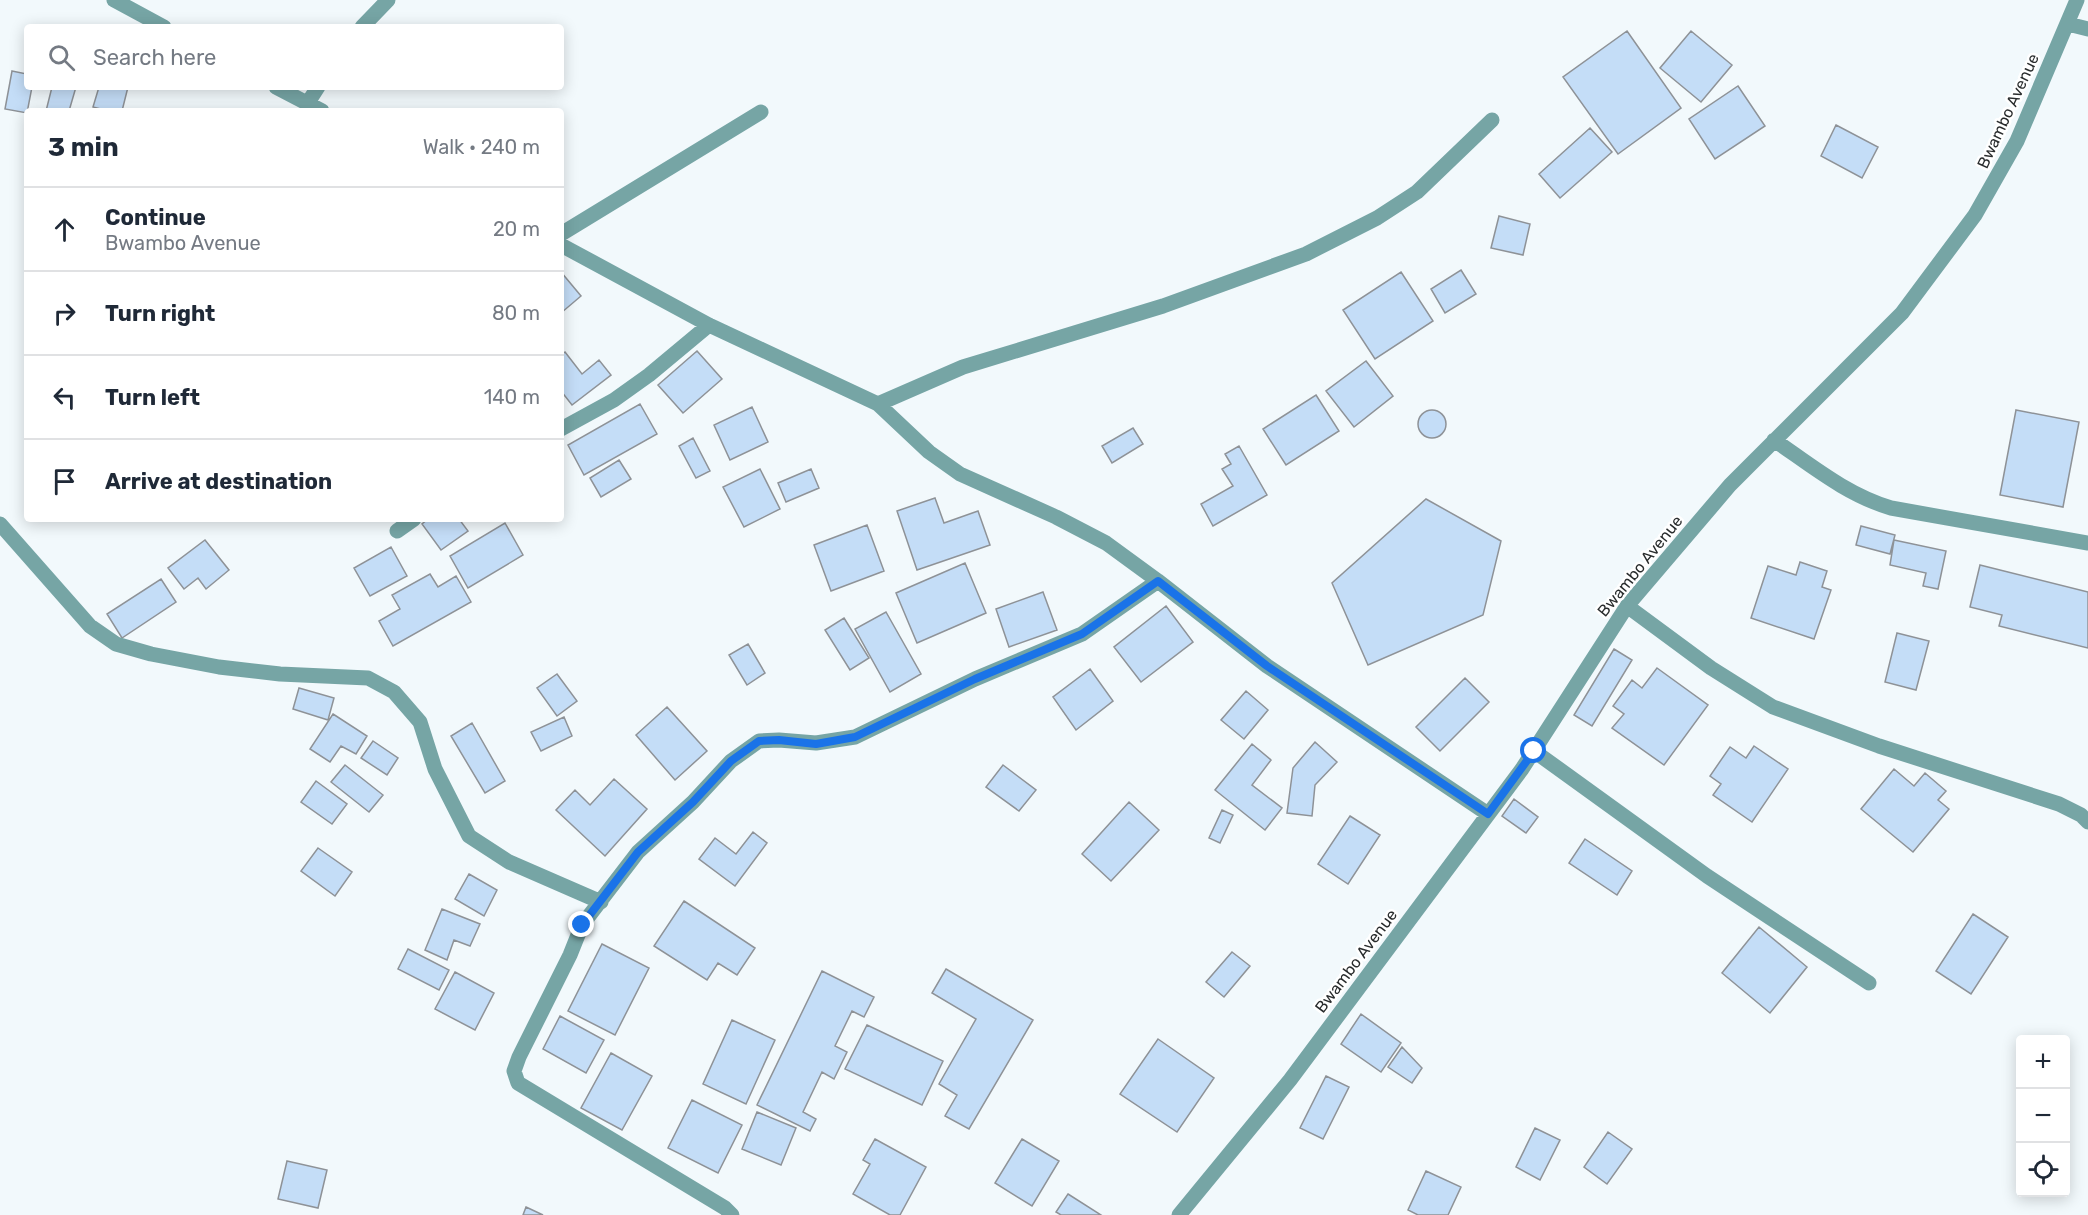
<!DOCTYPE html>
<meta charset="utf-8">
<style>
:root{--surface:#fff;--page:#f6f6f7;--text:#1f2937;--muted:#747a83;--line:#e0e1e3}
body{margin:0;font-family:Rubik,sans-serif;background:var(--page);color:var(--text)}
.controls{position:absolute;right:18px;bottom:18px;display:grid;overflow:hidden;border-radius:6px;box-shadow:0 3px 15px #0003}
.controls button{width:54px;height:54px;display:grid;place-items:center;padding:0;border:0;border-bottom:2px solid var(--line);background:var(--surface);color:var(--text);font:30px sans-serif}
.stop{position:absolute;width:18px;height:18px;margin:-14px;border:4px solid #1a73e8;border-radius:50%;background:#fff}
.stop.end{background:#1a73e8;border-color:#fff;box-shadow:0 2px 6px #0008}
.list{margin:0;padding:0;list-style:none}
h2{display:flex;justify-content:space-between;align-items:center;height:78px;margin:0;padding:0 24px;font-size:26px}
h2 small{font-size:20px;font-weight:400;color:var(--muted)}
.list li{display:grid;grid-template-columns:39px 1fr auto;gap:18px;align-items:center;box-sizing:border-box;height:84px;padding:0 24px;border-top:2px solid var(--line)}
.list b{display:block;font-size:22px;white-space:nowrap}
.list p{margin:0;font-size:20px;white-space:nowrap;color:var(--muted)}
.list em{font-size:20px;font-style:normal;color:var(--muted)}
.icon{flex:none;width:33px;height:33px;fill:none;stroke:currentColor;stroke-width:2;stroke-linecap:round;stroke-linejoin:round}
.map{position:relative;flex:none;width:2088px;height:1215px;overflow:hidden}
.search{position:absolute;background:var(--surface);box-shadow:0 3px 15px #0003;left:24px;top:24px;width:540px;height:66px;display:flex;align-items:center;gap:15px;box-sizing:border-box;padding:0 21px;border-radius:6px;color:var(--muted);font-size:22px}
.panel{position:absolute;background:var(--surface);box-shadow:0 3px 15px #0003;left:24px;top:108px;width:540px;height:414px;border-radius:6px}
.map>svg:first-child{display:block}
.building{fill:#c4ddf7;stroke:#8e9297;stroke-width:1.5}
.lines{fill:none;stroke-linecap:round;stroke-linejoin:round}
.street{stroke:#76a5a5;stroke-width:15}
.route{stroke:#1a73e8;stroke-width:8}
.labels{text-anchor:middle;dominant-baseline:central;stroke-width:5;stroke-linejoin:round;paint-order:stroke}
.street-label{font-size:16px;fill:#292c2d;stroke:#fff}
</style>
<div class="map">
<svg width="2088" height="1215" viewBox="0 0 2088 1215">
<rect width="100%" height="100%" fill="#f2f9fc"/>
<path class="building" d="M1627,31L1681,108L1618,154L1563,77Z
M1691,31L1732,65L1701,102L1660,68Z
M12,71L27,74V87H32L27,113L5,109Z
M1738,86L1765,126L1715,159L1689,119Z
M52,87H76L69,111H46Z
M99,87H128L122,111H108L93,107Z
M1836,125L1878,147L1862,178L1821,156Z
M1590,128L1612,152L1560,198L1539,174Z
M1499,216L1530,224L1523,255L1491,248Z
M1461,270L1476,294L1445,313L1431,289Z
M561,272L581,296L561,313Z
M1401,272L1433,321L1375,359L1343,310Z
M697,351L722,379L683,413L658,385Z
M565,352L582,374L599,360L611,375L572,405L561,391V355Z
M1366,361L1393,396L1354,427L1326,391Z
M1316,395L1339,431L1286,465L1263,429Z
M640,404L657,434L584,475L568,445Z
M752,407L768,442L730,460L714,425Z
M1418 424a14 14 0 1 1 28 0a14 14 0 1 1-28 0Z
M2016,410L2079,422L2063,507L2000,495Z
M1133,428L1143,444L1112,463L1102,446Z
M693,438L710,471L696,478L679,446Z
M1239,446L1267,495L1213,526L1201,504L1233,486L1222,469L1231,464L1225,454Z
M619,460L631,479L601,497L590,478Z
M760,469L780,509L744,527L723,487Z
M811,469L819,488L786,502L778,483Z
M935,498L944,523L978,511L990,545L917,570L897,511Z
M1426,499L1501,541L1483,615L1368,665L1332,583Z
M428,519H459L468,531L441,550L422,524Z
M505,523L523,555L468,588L450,556Z
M867,525L884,571L831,591L814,545Z
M1861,526L1895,535L1890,554L1856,545Z
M205,540L229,570L206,589L198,578L184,589L168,568Z
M1894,540L1946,551L1938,589L1923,586L1926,573L1890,565Z
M391,547L407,576L370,596L354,568Z
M1800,562L1827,571L1822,587L1831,590L1814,639L1751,618L1768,566L1796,575Z
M965,563L986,613L917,643L896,593Z
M1980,565L2088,592V648L1999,626L2002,615L1970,607Z
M430,574L438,587L456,576L471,602L393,646L379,621L400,609L392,595Z
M161,579L176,602L122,638L107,614Z
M1043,592L1057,630L1009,647L996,609Z
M1166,606L1193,642L1141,682L1114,647Z
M886,612L921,674L890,692L855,629Z
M844,618L869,658L850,670L825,630Z
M1897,633L1929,641L1916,690L1885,682Z
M748,644L765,673L747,685L729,655Z
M1614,649L1632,660L1592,726L1574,715Z
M1657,668L1708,705L1664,765L1612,728L1624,714L1613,706L1632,680L1642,688Z
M1090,669L1113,701L1076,730L1053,697Z
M557,674L577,701L557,716L537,688Z
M1465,678L1489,702L1440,751L1416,727Z
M299,688L334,698L328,720L293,709Z
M1246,691L1268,710L1244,739L1221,720Z
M667,707L707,751L675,780L636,735Z
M333,714L367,736L356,754L341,746L330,762L310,749Z
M564,717L572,736L541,751L531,732Z
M472,723L505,781L485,793L451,736Z
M373,741L398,758L387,775L361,758Z
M1315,742L1337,762L1315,785L1312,816L1287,813L1293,768Z
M1252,744L1271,760L1252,785L1282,808L1265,830L1215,790Z
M1754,746L1788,769L1752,822L1713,795L1721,784L1710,776L1730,747L1746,758Z
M345,765L383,795L369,812L331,782Z
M1003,765L1036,790L1019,811L986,787Z
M1894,769L1914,786L1925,773L1946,791L1938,800L1949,809L1913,852L1861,809Z
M614,779L647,809L605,856L556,810L575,790L590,805Z
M316,781L347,804L332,824L301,802Z
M1514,799L1538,817L1526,833L1502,816Z
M1129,802L1159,830L1111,881L1082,854Z
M1222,810L1233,815L1220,843L1209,838Z
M1350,816L1380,835L1348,884L1318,864Z
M753,832L767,843L735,886L699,859L715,838L736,854Z
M1585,839L1632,871L1617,895L1569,863Z
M318,848L352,872L335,896L301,871Z
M469,874L497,890L484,916L455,899Z
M684,901L755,948L737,975L718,963L707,980L654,946Z
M442,909L480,924L470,946L454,940L447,960L425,950Z
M1973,914L2008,937L1971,994L1936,971Z
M1759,927L1807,967L1770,1013L1722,973Z
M602,944L649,968L615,1035L568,1011Z
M408,949L449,970L439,990L398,969Z
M1232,952L1250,966L1224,997L1206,982Z
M946,969L1033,1020L969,1129L945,1116L957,1095L939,1084L976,1019L932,993Z
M822,971L874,997L864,1017L852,1011L835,1046L847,1052L834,1079L822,1072L803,1112L816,1119L810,1131L757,1105Z
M455,972L494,993L475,1030L435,1009Z
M1361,1014L1401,1043L1381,1072L1341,1044Z
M560,1016L604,1040L586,1073L543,1049Z
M732,1020L775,1040L746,1104L703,1084Z
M867,1025L943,1061L922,1105L845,1069Z
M1158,1039L1214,1078L1177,1132L1120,1094Z
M1402,1047L1422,1068L1412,1083L1388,1067Z
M611,1053L652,1076L622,1130L581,1108Z
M1326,1076L1349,1087L1323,1139L1300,1128Z
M692,1100L742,1125L718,1173L668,1148Z
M757,1112L796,1128L781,1165L742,1149Z
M1535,1128L1560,1140L1540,1180L1516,1167Z
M1608,1132L1632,1149L1607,1184L1584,1167Z
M875,1139L926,1167L900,1215H890L853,1194L870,1164L863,1160Z
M1022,1139L1059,1161L1032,1206L995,1183Z
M287,1161L327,1170L318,1208L278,1199Z
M1426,1171L1461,1187L1448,1215H1418L1408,1210Z
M1068,1194L1101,1215H1061L1056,1212Z
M526,1207L543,1215H523Z"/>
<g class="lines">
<path class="street" d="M114,0L164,27
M2068,24L2088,29
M362,27L388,0
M276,87L322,111
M307,104L318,87
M561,234L761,112
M561,245L709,325L878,404L929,452L960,474L1056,517L1106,543L1158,581L1267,666L1488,814
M878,404L963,367L1163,306L1306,254L1377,218L1417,192L1492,120
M561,429L614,400L649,375L709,325
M1774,440C1812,466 1847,495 1891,508L2088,543
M0,524L90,626L116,644L151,654L219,667L280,674L368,678L394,692L420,722L435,769L469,836L509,862L601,902
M397,531L414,519
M1627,606L1711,668L1773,707L1879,746L2059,804L2081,815L2088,822
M1534,751L1707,876L1869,983
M732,1215L725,1208L518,1083L514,1071L519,1057L570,955L582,925L638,852L693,802L731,761L759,741L779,740L816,743L855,737L975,679L1082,634L1158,581
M1179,1215L1290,1080L1522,769L1627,606L1730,485L1902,313L1975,215L2017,141L2077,0"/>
</g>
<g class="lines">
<path class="route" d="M582,925L638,852L693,802L731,761L759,741L779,740L816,744L855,737L975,679L1082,634L1158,581L1267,666L1488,814L1534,751"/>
</g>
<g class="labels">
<g class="street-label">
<text transform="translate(2008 111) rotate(-65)">Bwambo Avenue</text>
<text transform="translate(1640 566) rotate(-51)">Bwambo Avenue</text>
<text transform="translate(1356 961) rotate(-53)">Bwambo Avenue</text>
</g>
</g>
</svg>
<div class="controls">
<button>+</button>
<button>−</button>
<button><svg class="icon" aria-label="locate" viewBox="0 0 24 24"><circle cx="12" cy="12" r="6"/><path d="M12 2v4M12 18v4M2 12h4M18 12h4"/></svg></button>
</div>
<div class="stop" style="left:1534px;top:751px"></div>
<div class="stop end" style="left:582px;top:925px"></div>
<div class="search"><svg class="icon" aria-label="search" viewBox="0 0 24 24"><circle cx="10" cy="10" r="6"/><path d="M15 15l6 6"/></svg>Search here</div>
<section class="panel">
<h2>3 min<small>Walk · 240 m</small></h2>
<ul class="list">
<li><svg class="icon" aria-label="ahead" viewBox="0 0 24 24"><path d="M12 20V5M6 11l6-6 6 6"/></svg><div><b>Continue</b><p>Bwambo Avenue</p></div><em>20 m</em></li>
<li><svg class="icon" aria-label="right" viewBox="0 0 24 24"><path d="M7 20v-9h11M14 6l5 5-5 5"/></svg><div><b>Turn right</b></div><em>80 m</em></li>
<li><svg class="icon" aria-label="left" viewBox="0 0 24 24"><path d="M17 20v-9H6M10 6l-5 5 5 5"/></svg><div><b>Turn left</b></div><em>140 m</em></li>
<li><svg class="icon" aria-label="arrive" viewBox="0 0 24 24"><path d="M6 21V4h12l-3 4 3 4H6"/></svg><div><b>Arrive at destination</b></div></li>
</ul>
</section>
</div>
